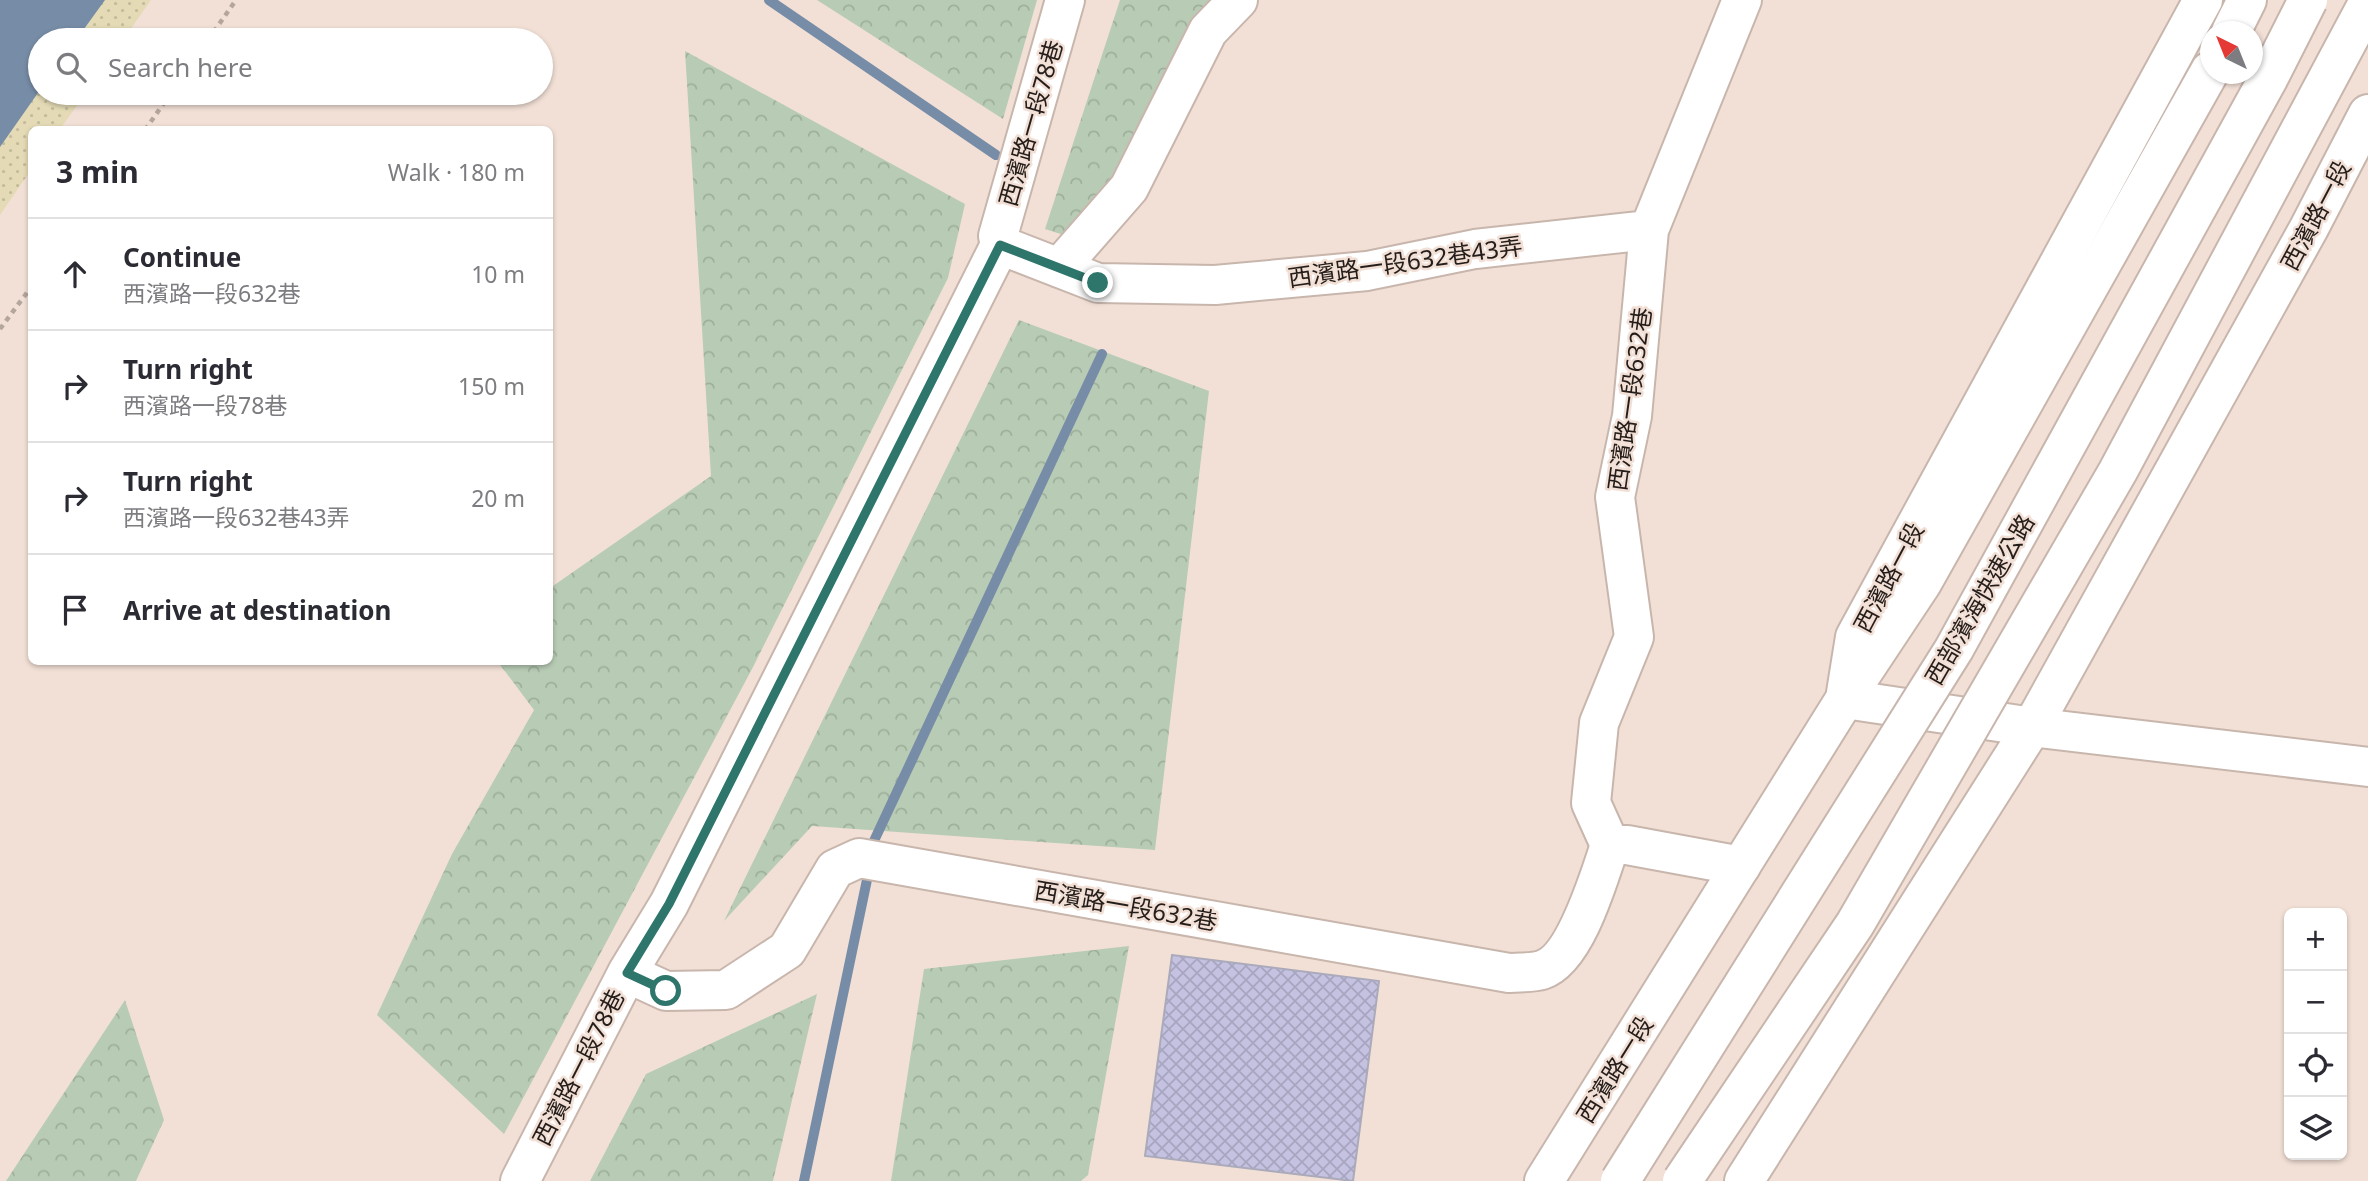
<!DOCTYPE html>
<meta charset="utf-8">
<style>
:root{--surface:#fff;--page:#f2f2f3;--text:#2b2b33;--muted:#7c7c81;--line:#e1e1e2}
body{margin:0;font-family:"Noto Sans","Noto Sans TC",sans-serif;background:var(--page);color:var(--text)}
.controls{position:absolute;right:21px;bottom:21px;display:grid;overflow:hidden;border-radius:10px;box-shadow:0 2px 5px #0004}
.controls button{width:63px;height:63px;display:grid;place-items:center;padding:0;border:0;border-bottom:2px solid var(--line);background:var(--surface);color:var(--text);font:35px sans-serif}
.compass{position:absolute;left:2200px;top:21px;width:63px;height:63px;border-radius:50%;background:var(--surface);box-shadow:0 2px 5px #0004;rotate:317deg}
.stop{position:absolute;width:21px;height:21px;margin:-16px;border:5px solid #2e756b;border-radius:50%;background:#fff}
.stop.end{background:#2e756b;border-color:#fff;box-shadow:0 2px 7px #0008}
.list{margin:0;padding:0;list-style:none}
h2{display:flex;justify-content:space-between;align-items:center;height:91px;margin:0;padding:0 28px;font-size:30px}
h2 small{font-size:23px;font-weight:400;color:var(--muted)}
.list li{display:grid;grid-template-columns:46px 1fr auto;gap:21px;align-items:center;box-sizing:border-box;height:112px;padding:0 28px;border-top:2px solid var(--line)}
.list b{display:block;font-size:26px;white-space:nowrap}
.list p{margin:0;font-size:23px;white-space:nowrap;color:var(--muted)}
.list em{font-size:23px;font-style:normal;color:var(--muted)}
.icon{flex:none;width:38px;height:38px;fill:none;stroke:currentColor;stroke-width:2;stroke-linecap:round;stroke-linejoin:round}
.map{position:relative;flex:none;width:2368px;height:1181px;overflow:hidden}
.search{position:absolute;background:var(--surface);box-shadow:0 2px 5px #0004;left:28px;top:28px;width:525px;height:77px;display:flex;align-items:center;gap:18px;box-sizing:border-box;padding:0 24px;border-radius:38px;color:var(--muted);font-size:26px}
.panel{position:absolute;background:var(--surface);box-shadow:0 2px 5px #0004;left:28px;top:126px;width:525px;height:539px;border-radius:10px}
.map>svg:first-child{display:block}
.forest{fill:url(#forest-crowns)}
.sand{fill:url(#sand-dots)}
.water{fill:#778ca6}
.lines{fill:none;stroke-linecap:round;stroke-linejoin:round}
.stream{stroke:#778ca6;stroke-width:10}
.building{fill:url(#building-cross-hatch);stroke:#abaabb;stroke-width:2}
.minor-casing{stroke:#c8b6ad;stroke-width:42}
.major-casing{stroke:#c8b6ad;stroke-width:42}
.highway-casing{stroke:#c8b6ad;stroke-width:42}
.path{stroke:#b4a59d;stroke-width:4.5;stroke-dasharray:5 5;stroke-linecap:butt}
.minor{stroke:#fff;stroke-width:38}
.major{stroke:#fff;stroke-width:38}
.highway{stroke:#fff;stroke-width:38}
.highway-bridge-casing{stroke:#c8b6ad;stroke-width:42;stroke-linecap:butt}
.highway-bridge{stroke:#fff;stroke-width:38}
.route{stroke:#2e756b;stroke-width:9}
.labels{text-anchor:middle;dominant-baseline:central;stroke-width:5;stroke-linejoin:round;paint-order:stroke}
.street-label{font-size:24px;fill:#241d1a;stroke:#f2e0d6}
</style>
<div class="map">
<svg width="2368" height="1181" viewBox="0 0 2368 1181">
<defs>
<pattern id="forest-crowns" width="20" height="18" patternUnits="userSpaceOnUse" patternTransform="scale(1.75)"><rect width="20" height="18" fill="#b8ccb5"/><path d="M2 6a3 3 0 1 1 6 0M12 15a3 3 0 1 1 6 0" fill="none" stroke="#9eaf9b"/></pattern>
<pattern id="sand-dots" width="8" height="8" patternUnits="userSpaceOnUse" patternTransform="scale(1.75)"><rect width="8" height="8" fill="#e4dab5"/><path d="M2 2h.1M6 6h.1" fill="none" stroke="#c3bb9b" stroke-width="1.8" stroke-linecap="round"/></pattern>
<pattern id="building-cross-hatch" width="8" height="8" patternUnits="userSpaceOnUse" patternTransform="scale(1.75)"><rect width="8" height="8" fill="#c4c1e1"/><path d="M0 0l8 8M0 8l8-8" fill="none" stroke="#a8a5c0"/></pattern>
</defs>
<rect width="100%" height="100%" fill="#f2e0d6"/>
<path class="forest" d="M817,0H1037L1003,119Z
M1120,0H1218L1107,192L1070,237L1045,229Z
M685,51L965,204L948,278L752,669L504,1134L377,1015L452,854L534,710L498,662H550V588L711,476Z
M1019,320L1209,391L1155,850L812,826L724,921Z
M1129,946L1088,1175L1081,1181H891L924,969Z
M817,994L773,1181H590L646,1074Z
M125,1000L164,1120L136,1181H6Z"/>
<path class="sand" d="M0,0H151L123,40H40V93H86L60,129L32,130L31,170L0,215Z"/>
<path class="water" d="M0,0H105L76,40H40V90L0,147Z"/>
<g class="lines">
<path class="stream" d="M769,0L996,155
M873,843L1102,354
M804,1181L868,875"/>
</g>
<path class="building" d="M1172,955L1379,981L1353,1181L1145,1156Z"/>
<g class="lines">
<defs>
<path id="minor" d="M1000,245L1098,283L1215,285L1367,271L1475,249L1649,230
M1059,268L1129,188L1208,31L1238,0
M1845,699L2032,727L2368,767
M1610,845L1591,803L1599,723L1634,637L1615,497L1632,416L1649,230L1742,0
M627,973L666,991L726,990L787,950L835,869L859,858L1509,973C1519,972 1532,973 1542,970C1576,959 1599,877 1610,845H1627L1741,866
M520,1181L627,973L669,904L1000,245L998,236L1065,0"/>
<path id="major" d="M1544,1181L1845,699L1855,637L2203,0
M1744,1181L2032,727L2309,228L2368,114"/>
<path id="highway" d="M2231,32L2247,0
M1845,699L1922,583L2210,71"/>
</defs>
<use href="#minor" class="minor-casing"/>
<use href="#major" class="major-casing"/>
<use href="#highway" class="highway-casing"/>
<path class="path" d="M208,40L236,0
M145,130L171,93
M0,329L32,286"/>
<use href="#minor" class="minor"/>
<use href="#major" class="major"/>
<use href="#highway" class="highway"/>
<defs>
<path id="highway-bridge" d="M1620,1181L1954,649L2269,77L2308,0
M1682,1181L1855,924L2118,471L2368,3"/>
</defs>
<use href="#highway-bridge" class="highway-bridge-casing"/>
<use href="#highway-bridge" class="highway-bridge"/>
</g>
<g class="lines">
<path class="route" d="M666,991L627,973L669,904L1000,245L1098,283"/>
</g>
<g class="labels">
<g class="street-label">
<text transform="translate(1030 123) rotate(-74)">西濱路一段78巷</text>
<text transform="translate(2315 215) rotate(-62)">西濱路一段</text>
<text transform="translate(1405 261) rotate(-8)">西濱路一段632巷43弄</text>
<text transform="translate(1629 399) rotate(-82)">西濱路一段632巷</text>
<text transform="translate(1888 577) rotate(-62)">西濱路一段</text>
<text transform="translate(1979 599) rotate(-60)">西部濱海快速公路</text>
<text transform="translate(1126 905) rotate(10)">西濱路一段632巷</text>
<text transform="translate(578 1067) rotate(-63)">西濱路一段78巷</text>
<text transform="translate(1614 1069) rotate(-58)">西濱路一段</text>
</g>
</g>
</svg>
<div class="controls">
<button>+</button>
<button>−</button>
<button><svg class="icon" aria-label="locate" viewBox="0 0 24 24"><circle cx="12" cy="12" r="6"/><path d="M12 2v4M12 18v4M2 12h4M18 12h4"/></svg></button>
<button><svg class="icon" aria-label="layers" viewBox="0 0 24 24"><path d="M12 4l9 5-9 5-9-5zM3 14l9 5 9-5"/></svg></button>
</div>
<svg class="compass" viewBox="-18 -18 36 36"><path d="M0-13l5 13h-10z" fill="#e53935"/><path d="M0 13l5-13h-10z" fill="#7c7c81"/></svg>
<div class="stop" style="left:666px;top:991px"></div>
<div class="stop end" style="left:1098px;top:283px"></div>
<div class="search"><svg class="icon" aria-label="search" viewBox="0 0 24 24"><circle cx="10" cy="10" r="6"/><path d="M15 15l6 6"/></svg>Search here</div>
<section class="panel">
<h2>3 min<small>Walk · 180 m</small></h2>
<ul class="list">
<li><svg class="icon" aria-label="ahead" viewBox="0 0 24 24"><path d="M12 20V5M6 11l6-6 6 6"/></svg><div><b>Continue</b><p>西濱路一段632巷</p></div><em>10 m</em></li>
<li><svg class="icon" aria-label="right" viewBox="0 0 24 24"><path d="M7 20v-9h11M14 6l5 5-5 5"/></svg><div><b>Turn right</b><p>西濱路一段78巷</p></div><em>150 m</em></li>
<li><svg class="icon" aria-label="right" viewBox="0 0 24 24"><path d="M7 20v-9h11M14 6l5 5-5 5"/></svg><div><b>Turn right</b><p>西濱路一段632巷43弄</p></div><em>20 m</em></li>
<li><svg class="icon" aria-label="arrive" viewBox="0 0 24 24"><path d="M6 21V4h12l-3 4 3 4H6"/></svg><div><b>Arrive at destination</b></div></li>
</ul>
</section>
</div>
